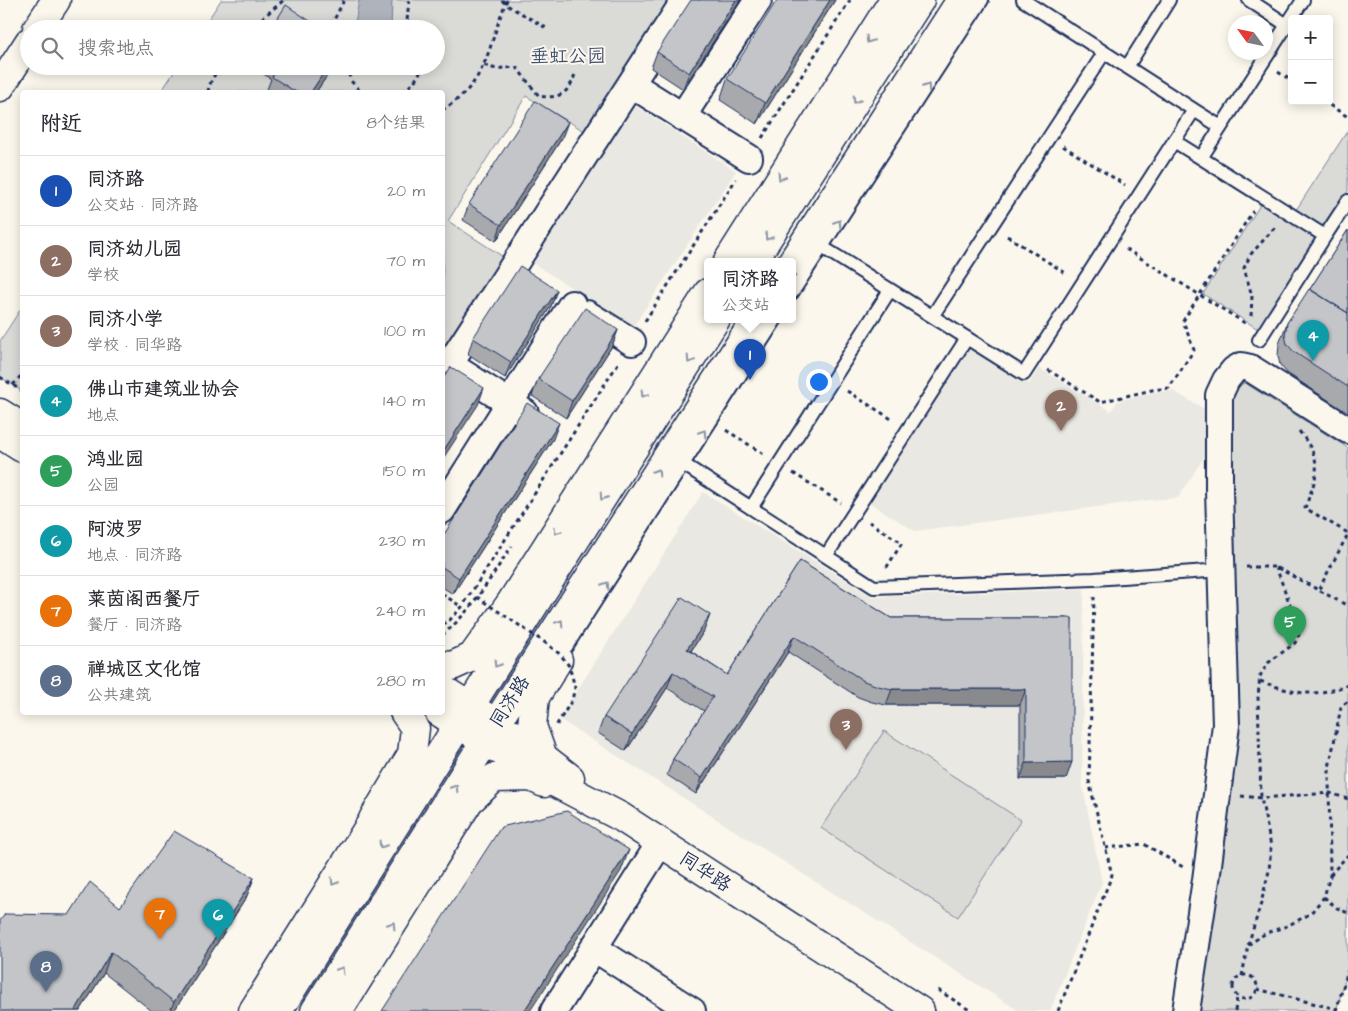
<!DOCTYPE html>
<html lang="zh">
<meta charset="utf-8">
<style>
:root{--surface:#fff;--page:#f2f2f3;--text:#2b2b33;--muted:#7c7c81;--line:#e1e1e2;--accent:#111827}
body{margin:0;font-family:"Architects Daughter","LXGW WenKai TC",sans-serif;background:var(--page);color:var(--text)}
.controls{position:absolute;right:15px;top:15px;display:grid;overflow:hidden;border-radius:5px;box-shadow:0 2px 12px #0003}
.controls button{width:45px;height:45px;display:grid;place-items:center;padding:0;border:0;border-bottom:1px solid var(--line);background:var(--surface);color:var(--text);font:25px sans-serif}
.compass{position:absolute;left:1228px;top:15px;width:45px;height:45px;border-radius:50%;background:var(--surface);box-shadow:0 2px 12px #0003;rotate:303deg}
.you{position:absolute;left:818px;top:381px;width:18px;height:18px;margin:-12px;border:4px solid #fff;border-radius:50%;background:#1a73e8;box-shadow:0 0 0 8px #1a73e833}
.badge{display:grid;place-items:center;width:32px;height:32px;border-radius:50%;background:var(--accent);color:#fff;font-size:16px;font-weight:700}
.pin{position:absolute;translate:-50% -41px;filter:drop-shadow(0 1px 2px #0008)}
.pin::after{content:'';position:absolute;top:26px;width:18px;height:15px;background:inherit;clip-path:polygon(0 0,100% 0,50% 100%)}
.popup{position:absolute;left:704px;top:258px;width:92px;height:65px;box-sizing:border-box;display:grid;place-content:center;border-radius:5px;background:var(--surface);filter:drop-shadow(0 1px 4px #0005);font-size:16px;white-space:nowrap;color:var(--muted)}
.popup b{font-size:19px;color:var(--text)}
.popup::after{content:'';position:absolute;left:50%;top:100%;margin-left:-10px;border:10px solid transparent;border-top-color:var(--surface)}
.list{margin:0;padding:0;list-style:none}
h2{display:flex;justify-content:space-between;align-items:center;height:65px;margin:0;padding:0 20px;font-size:21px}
h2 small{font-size:16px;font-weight:400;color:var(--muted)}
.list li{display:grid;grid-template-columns:32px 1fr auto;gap:15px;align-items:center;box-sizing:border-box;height:70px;padding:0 20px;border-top:1px solid var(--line)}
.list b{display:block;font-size:19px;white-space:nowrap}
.list p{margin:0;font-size:16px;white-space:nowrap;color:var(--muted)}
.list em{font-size:16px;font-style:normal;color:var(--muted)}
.icon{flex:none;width:28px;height:28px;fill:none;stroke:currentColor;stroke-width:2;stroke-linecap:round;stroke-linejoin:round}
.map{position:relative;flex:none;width:1348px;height:1011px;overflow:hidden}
.search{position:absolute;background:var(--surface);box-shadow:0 2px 12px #0003;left:20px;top:20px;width:425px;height:55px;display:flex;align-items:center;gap:12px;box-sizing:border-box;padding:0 18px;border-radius:28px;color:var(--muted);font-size:19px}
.panel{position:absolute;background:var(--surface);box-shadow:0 2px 12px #0003;left:20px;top:90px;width:425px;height:625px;border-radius:5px}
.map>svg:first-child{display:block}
.built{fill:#eae8e2}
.green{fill:#dadad7;stroke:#7a849a}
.water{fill:#afb3bb;stroke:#747e96}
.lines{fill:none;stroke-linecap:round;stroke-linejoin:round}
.lane-casing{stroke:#1b2f5e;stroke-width:16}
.street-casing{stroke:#1b2f5e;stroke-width:30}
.secondary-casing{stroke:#1b2f5e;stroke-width:31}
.path{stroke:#1b2f5e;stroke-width:3;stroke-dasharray:4 4;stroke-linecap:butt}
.lane{stroke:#fbf7ec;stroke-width:12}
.street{stroke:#fbf7ec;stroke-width:26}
.secondary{stroke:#fbf7ec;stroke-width:28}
.path-bridge{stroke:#1b2f5e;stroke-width:3;stroke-dasharray:4 4;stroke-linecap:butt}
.wall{fill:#a8a9ad;stroke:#1b2f5e}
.shaded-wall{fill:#888a8d;stroke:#1b2f5e}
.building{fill:#c3c5c9;stroke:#1b2f5e}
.oneway{stroke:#8b93a5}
.labels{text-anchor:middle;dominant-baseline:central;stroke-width:4;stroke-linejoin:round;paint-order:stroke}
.park-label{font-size:19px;fill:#415176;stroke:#fbf7ec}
.street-label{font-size:19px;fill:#1b2f5e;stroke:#fbf7ec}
</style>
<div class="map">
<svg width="1348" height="1011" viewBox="0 0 1348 1011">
<rect width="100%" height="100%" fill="#fbf7ec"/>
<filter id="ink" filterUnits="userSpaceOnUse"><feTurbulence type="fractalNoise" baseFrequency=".02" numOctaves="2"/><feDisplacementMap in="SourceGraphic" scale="10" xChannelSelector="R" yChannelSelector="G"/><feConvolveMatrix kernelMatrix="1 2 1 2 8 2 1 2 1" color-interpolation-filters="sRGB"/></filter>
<g filter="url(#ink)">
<path class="built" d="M634,105L736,171L633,327L531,262Z
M970,347L1029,384L1039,368L1111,411L1118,401L1154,392L1173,391L1205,409L1208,451L1178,498L1150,500L915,531L870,503Z
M703,492L873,597L1084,589L1082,782L1102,882L1050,1011H1019L559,719Z"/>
<path class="green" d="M221,0H671L586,132L526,96L448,221L505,258L443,355L442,92H161L178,66H436V29H202Z
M1348,130V191L1324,228L1296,210Z
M1262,202L1320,238L1261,331L1203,294Z
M22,307V391L0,377V341Z
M1245,383L1348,448V970L1336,1011H1197L1234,725L1227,398L1235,386Z
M884,731L1021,820L958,917L821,828Z"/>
<path class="water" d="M359,0H392L391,29H354Z"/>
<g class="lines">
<defs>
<path id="lane" d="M1023,0L1127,67L1169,0
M1249,0L1287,25
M1303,0L1201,158L1325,236L1348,201
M1127,67L1194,110L1174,141
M1194,110L1221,127
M822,247L1024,374L1174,141L1201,158
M792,293L982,0
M933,315L1104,53
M1259,340L1325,236
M683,464L874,587L1094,579L1222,570
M751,508L890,290
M826,556L967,338
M547,652L566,647L776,319"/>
<path id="street" d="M631,84L749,158
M682,117L758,0
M587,314L632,342
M450,365L525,413
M442,376L685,0
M442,510L572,304
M594,948L692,1011
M554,1011L660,843
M1186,1011L1206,880L1226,725L1219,490V395L1226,380L1234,370L1241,366L1250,368L1348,430"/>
<path id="secondary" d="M37,29L56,0
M0,87L29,42
M728,261L893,1L896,0
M753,261L920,0
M792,262L961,0
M0,413L22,427
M0,434L22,448
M511,641L510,604L708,293
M558,660L535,697L532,726L543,757L570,778
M442,665L452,666L472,657L510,604
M442,689L496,723L543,757
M439,712L533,771L621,817L920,1011
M373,819L412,754L415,728L404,712
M430,864L469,801L494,778L531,777L544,783
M253,1011L370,825L403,803
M278,1011L511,641L716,319
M315,1011L540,654L756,319
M338,1011L430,864L434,847"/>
</defs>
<use href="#lane" class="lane-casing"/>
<use href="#street" class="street-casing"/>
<use href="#secondary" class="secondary-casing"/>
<path class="path" d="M409,0L407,21L410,29
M502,0L505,4L548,29
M249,29L284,0
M323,29L334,20L344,0
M484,65C499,72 502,66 517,68L539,96C559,99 569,94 575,74
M346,66L351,81L361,92
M1278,72L1292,81
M208,92L209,86L219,66
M403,92L414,82L424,66
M1323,101L1348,117
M442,110C490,82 487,45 507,0
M762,138L850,0
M1063,146L1125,185
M1007,236L1067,274
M1126,249L1248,325
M1251,316L1252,296L1244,268L1251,254L1277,225
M645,321L736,179
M1048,370L1100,402L1152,390L1169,388L1194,350L1183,321L1253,211
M0,377L22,391
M13,385L18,379L22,375
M847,391L893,420
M726,430L765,455
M1299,431C1324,463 1318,473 1305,508L1348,533
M793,473L841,503
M869,522L902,543L885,570
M1246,567H1276L1348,606
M1319,589L1348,534
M442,594L462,607
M442,624L448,622L462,607L619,362
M442,635C472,612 491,576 512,546
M1260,681C1295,694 1312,698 1348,685
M1241,796L1261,798L1330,793L1348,799
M1105,848L1144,844L1183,867
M1330,875L1348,855
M1324,897L1337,908L1348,913
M1248,945L1266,933L1287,926L1310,914L1324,897L1330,876L1329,768L1341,707L1348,701
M1233 987a12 12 0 1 1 24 0a12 12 0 1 1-24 0Z
M1242,976L1248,945L1260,907L1269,871L1271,846L1261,798L1258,697L1260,676L1268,663L1295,643L1300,632L1276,567
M1257,989L1336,1009
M938,990L971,1011
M1058,1011L1112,875L1089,781L1094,597
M1235,1011L1237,997
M1336,1011L1348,970"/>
<use href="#lane" class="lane"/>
<use href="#street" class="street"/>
<use href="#secondary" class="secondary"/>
<path class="path-bridge" d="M477,597L547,644L561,655L569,666L575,687L572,700L556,726"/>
</g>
<path class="wall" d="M740,0L683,89L651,68L657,52Z
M835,0L757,124L720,100L727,79Z
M252,66H332L331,70L316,92H266L271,79Z
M562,138L496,241L463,220L469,204Z
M1348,230V413L1287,373L1280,365L1278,356L1279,344L1287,323L1310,289Z
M557,290L551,306L505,378L468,354L473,338Z
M618,330L612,346L566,418L532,396L538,379Z
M553,439L453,594L442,587V531L445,533Z
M800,561L891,618H1072L1066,779H1020V705H886L872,702L858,697L788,652L696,794L667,775L673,759L704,711L667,688L626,751L598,733L604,717L704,631L691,651L727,675Z
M254,878L246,898L174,1011H152L104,973L80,1011H0L69,915L120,907Z"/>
<path class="shaded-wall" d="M736,0H740L683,89L689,73Z
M830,0H835L757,124L765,103Z
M328,66H332L331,70L316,92H311Z
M568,122L562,138L496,241L501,225Z
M557,290L551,306L505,378L511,362Z
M618,330L612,346L566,418L572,401Z
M484,388L478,405L442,460V453Z
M559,423L553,439L453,594L459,578Z
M710,615L704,631L681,666L687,649Z
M794,636L788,652L696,794L702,778Z
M673,672L667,688L626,751L632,734Z
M892,689H1026L1020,705H886Z
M1072,762L1066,779H1020L1026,763Z
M629,850L621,871L530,1011H524Z
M254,878L246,898L174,1011H170L174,1002Z
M111,952L104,973L80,1011H75Z"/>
<path class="building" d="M691,0H736L689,73L657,52Z
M777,0H830L765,103L727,79Z
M286,5L322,29H271Z
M279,66H328L311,92H296L272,77Z
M535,101L568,122L501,225L469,204Z
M1348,230V313L1310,289Z
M520,266L557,290L511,362L473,338Z
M1309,289L1348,313V387L1294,352L1287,344L1285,335L1287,323Z
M585,308L618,330L572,401L538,379Z
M451,367L484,388L442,453V380Z
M527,403L559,423L459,578L442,567V531L445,533Z
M800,561L891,618H1072V762L1026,763V689H892L878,686L864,681L794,636L702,778L673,759L713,697L673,672L632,734L604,717L682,597L710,615L687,649L727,675Z
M567,811L629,850L524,1011H382L501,827Z
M174,831L254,878L174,1002L111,952L75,1011H0V921L5,914L69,915L90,882L120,907Z"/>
<defs><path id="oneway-chevron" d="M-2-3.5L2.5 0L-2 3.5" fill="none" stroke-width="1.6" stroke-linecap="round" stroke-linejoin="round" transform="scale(1.25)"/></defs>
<g class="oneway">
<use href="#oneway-chevron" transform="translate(869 40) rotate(122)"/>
<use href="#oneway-chevron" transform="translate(927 87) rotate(-57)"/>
<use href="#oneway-chevron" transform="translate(856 100) rotate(123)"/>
<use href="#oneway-chevron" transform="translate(781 177) rotate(122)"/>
<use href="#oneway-chevron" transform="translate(838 223) rotate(-57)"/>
<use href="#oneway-chevron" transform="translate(768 237) rotate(123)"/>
<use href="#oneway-chevron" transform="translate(690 360) rotate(123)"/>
<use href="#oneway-chevron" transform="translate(644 394) rotate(122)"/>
<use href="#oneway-chevron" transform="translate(703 433) rotate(-57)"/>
<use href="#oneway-chevron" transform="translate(657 472) rotate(-57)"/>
<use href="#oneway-chevron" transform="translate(603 497) rotate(123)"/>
<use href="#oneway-chevron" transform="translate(557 531) rotate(122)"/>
<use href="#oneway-chevron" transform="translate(606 585) rotate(-57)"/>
<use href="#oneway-chevron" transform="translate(560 623) rotate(-57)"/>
<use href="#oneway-chevron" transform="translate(497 664) rotate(122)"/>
<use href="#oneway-chevron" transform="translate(455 788) rotate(-58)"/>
<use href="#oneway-chevron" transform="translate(382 845) rotate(122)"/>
<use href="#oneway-chevron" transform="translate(334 882) rotate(122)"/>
<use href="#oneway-chevron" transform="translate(392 925) rotate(-58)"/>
<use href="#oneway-chevron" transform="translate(341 970) rotate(-58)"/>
</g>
</g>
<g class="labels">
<g class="park-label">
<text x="568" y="56">垂虹公园</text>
</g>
<g class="street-label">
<text transform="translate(510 702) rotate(-58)">同济路</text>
<text transform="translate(705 872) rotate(33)">同华路</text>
</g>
</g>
</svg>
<div class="controls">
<button>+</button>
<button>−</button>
</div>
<svg class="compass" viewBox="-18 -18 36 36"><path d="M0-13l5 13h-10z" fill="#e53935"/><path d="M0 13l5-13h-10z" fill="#7c7c81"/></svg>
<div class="you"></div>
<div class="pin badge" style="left:750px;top:380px;background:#1a4fb4">1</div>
<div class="popup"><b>同济路</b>公交站</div>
<div class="pin badge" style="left:1061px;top:431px;background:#8d6e63">2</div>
<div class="pin badge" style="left:846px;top:750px;background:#8d6e63">3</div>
<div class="pin badge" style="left:1313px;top:361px;background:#0f9aa8">4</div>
<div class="pin badge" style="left:1290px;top:647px;background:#2e9e5b">5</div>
<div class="pin badge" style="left:218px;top:940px;background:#0f9aa8">6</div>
<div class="pin badge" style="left:160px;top:939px;background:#e8710a">7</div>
<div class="pin badge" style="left:46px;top:992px;background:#5c6f8a">8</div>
<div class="search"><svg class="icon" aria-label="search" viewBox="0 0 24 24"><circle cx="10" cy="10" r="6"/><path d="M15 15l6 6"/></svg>搜索地点</div>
<section class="panel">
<h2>附近<small>8个结果</small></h2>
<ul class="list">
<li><span class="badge" style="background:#1a4fb4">1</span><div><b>同济路</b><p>公交站 · 同济路</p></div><em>20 m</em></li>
<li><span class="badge" style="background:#8d6e63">2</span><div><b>同济幼儿园</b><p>学校</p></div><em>70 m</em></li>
<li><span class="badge" style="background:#8d6e63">3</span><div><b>同济小学</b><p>学校 · 同华路</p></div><em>100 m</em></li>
<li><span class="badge" style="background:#0f9aa8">4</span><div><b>佛山市建筑业协会</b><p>地点</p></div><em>140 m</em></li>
<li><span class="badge" style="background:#2e9e5b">5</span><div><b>鸿业园</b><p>公园</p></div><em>150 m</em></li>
<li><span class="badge" style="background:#0f9aa8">6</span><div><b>阿波罗</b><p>地点 · 同济路</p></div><em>230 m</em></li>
<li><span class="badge" style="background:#e8710a">7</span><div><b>莱茵阁西餐厅</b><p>餐厅 · 同济路</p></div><em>240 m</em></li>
<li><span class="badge" style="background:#5c6f8a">8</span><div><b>禅城区文化馆</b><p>公共建筑</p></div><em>280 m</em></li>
</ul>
</section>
</div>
